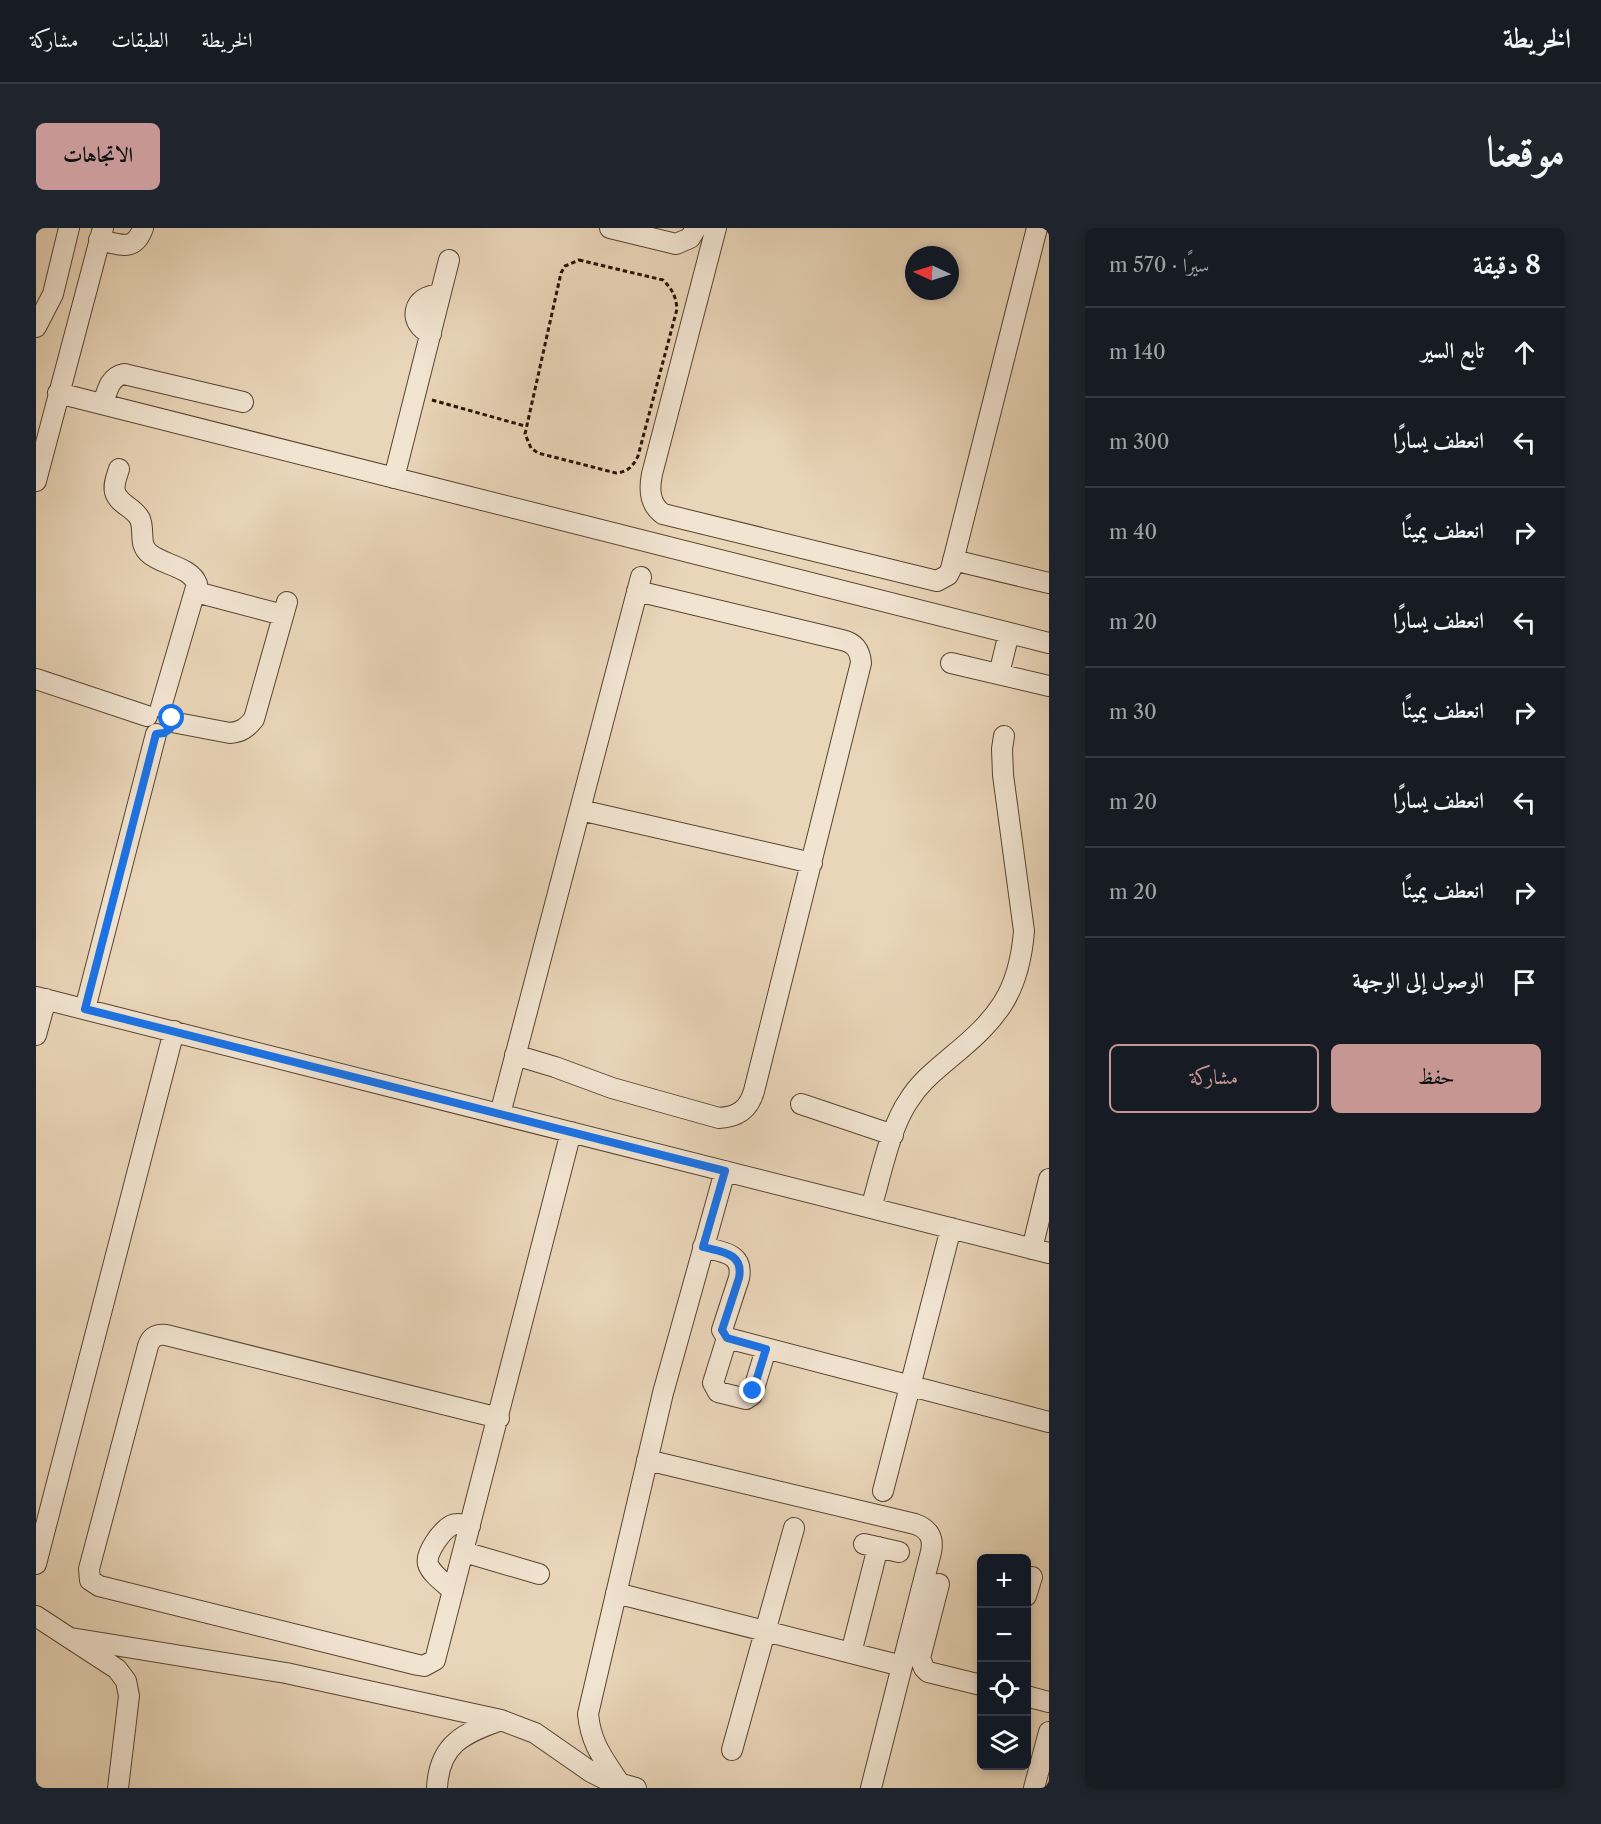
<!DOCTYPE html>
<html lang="ar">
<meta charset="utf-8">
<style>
:root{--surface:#171b24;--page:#20242c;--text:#f1f3f6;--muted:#9ea1a6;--line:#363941;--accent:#c59692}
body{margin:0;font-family:"Libre Caslon Text",Amiri,serif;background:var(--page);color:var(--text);direction:rtl}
.controls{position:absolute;right:18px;bottom:18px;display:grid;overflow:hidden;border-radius:9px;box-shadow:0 3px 9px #0003}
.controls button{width:54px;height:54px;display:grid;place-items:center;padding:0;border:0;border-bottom:2px solid var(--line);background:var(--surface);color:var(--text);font:30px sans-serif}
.compass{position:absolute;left:869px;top:18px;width:54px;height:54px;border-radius:50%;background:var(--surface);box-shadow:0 3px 9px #0003;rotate:274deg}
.stop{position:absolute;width:18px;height:18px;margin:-14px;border:4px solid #1a73e8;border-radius:50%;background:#fff}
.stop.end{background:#1a73e8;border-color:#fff;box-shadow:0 2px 6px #0008}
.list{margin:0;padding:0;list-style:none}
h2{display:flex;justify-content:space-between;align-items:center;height:78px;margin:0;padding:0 24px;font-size:26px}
h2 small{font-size:20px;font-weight:400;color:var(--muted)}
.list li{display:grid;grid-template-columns:39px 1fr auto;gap:18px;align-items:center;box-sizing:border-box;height:90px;padding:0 24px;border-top:2px solid var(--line)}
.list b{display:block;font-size:22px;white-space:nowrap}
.list em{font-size:20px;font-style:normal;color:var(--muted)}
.actions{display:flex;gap:12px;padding:18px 24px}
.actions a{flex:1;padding:14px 0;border:2px solid var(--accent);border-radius:9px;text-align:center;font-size:21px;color:var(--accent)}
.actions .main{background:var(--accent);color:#111}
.icon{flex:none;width:33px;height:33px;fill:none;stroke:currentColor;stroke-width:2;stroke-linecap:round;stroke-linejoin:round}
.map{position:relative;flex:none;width:1013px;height:1560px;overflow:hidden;direction:ltr;border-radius:9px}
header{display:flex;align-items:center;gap:36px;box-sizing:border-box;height:84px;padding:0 30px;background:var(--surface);border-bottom:2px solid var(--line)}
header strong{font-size:28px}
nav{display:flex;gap:33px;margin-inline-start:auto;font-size:21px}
.intro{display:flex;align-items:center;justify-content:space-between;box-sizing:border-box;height:144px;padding:0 36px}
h1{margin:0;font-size:42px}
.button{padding:15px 27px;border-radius:9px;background:var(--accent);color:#111;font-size:21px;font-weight:700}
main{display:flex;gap:36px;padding:0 36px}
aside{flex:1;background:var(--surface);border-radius:9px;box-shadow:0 3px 9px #0003}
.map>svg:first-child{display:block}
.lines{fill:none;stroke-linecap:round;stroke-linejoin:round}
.minor-casing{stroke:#584431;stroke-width:22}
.path{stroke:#271304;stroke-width:3;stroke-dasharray:4.5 3;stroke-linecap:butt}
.minor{stroke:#f1e4d1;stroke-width:20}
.route{stroke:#1a73e8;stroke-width:8}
</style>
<header>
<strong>الخريطة</strong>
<nav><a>الخريطة</a><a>الطبقات</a><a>مشاركة</a></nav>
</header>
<div class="intro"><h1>موقعنا</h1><a class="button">الاتجاهات</a></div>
<main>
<aside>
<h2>8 دقيقة<small>سيرًا · 570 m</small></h2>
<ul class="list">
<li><svg class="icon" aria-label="ahead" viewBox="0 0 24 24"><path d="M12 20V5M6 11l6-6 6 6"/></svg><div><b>تابع السير</b></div><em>140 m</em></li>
<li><svg class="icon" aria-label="left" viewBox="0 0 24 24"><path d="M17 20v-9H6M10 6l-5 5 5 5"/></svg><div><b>انعطف يسارًا</b></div><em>300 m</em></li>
<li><svg class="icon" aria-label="right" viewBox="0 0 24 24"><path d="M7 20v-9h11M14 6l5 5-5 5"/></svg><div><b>انعطف يمينًا</b></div><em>40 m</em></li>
<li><svg class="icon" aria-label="left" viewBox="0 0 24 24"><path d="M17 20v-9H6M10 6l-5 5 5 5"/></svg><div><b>انعطف يسارًا</b></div><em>20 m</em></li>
<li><svg class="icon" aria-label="right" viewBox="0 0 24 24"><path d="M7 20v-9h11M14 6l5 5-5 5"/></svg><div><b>انعطف يمينًا</b></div><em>30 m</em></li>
<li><svg class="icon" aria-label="left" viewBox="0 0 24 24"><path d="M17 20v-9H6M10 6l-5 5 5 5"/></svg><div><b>انعطف يسارًا</b></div><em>20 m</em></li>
<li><svg class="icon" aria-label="right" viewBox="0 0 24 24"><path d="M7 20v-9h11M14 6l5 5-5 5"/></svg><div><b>انعطف يمينًا</b></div><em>20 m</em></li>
<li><svg class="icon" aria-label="arrive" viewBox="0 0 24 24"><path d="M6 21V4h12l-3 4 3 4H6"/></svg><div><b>الوصول إلى الوجهة</b></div></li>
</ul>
<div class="actions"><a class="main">حفظ</a><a>مشاركة</a></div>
</aside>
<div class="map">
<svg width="1013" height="1560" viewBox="0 0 1013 1560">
<rect width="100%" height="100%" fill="#e9d5b8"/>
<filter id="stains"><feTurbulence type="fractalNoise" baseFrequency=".00333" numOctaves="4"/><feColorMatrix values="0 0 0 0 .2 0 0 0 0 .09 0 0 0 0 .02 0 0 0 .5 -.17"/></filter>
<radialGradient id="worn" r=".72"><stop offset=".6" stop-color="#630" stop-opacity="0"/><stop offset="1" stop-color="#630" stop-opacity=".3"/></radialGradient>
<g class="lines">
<defs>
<path id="minor" d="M574,0L640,16L654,10L660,0
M680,0L616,246C613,261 613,276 627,286L901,353L912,347L915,341L1001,0
M63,12C84,16 98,25 107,0
M0,99L17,66L33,0
M395,106C370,95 377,66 404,67
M22,165L1013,415
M67,176C71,164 73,149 88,146L207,174
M83,241C81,248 77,256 79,264C83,277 98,279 104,291C109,303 102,317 114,326C127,337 155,339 161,356L125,479
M358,250L413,32
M0,253L67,0
M917,332L1013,355
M160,364L247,387
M915,435L1013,458
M963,446L973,405
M0,451L111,488
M136,494L194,505C205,504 211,500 218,491L251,374
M544,582L776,635
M0,769L1013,1025
M49,781L120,506
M0,807L10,771
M479,827L519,839L576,860L683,890C702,889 713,881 718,863L825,435C824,422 819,415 806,412L601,363
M765,876L857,907
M464,886L605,349
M835,980C845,947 854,899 873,872C884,854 899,843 915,829C961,791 983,766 988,703L967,547L966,521L968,508
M667,1019C686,1024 708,1025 703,1050L686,1102L691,1110L1013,1194
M996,1021L1013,951
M691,1110L677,1155L682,1164L710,1171L716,1167L730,1121
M463,1190L130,1107C121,1106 115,1109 112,1118L53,1341L54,1352L63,1358L382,1437L388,1438L399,1432L535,904
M611,1232L879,1296C893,1301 898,1310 895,1324L835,1560
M847,1263L915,1000
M828,1316L863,1324
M428,1324L503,1346
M0,1336L138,803
M903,1356L884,1430L888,1440L892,1444L945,1457
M417,1363C410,1356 395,1346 392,1336C389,1325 406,1302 416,1297C422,1294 429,1297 434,1298
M580,1365L866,1438
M990,1368L996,1349
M0,1388L81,1441L90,1453L93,1468L82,1560
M35,1410L250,1445L465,1492L499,1505L555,1544L569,1551L600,1560
M815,1425L842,1319
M990,1468L1013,1474
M696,1522L758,1300
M584,1556C568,1531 555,1517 552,1486L627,1165L689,943
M401,1560C403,1516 428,1505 465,1492
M998,1560L1013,1504"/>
</defs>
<use href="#minor" class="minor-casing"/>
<path class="path" d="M543,32L627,52C636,61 640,68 641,81L602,228C597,239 591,244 580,245L502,225L495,220L489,206L525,45L529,38Z
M396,172L489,198"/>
<use href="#minor" class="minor"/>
</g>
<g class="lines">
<path class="route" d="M136,490L134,501L128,505L120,506L49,781L689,943L667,1019C686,1024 708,1025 703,1050L686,1102L691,1110L730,1121L717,1163"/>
</g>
<rect width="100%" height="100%" filter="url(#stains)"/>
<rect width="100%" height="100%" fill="url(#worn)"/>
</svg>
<div class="controls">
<button>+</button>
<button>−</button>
<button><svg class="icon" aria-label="locate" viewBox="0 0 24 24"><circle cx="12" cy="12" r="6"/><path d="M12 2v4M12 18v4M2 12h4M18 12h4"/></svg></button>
<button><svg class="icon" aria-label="layers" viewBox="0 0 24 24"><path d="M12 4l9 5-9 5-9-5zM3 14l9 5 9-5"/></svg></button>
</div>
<svg class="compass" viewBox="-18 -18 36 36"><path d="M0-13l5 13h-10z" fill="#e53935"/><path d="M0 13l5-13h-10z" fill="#9ea1a6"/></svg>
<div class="stop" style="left:136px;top:490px"></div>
<div class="stop end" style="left:717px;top:1163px"></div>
</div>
</main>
